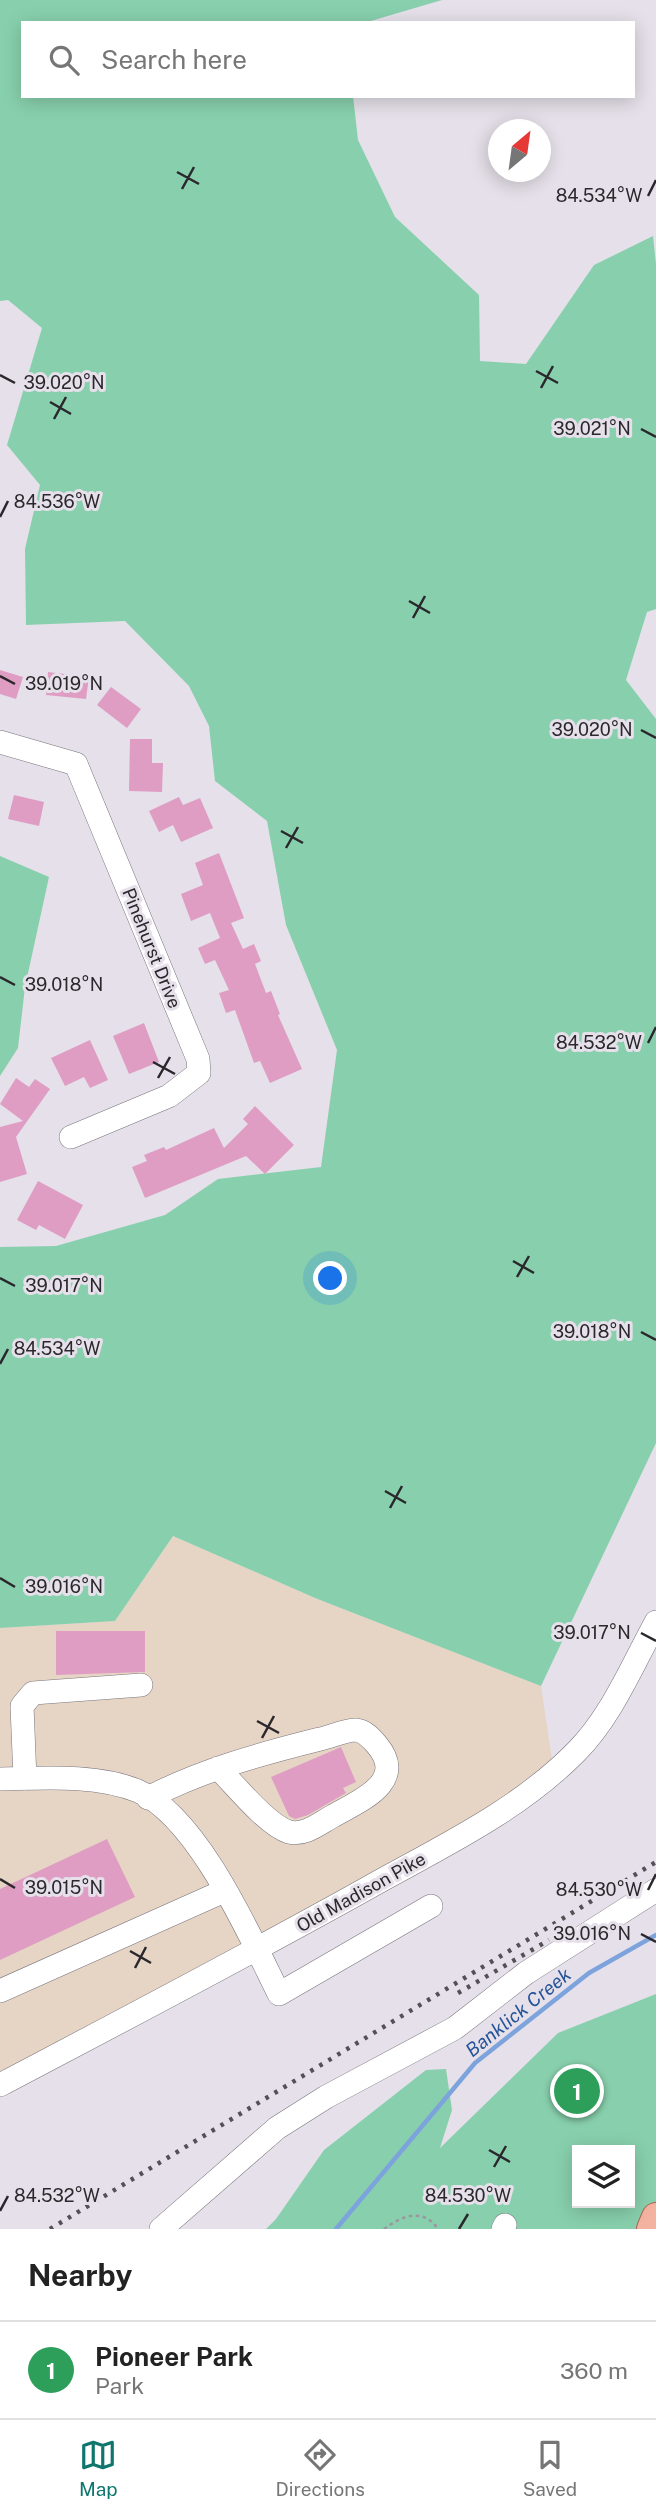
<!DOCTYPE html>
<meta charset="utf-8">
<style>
:root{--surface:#fff;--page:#f6f6f6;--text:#222;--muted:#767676;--line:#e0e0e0;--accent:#0f766e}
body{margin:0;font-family:"Public Sans",sans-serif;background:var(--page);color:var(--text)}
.controls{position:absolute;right:21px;bottom:21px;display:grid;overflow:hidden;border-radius:0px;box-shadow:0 4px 18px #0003}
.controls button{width:63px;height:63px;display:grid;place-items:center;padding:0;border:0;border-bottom:2px solid var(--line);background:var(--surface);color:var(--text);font:35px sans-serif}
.compass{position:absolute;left:488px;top:119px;width:63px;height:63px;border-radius:50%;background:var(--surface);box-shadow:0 4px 18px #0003;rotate:29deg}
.you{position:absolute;left:331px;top:1279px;width:24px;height:24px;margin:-18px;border:5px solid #fff;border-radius:50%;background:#1a73e8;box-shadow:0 0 0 10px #1a73e833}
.badge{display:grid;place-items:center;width:46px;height:46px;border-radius:50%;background:var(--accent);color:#fff;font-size:23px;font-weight:700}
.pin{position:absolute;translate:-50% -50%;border:4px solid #fff;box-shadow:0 2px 7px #0006}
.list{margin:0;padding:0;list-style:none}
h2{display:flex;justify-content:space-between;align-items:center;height:91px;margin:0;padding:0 28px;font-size:30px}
h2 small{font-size:23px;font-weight:400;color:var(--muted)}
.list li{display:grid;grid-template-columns:46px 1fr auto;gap:21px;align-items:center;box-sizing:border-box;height:98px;padding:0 28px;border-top:2px solid var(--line)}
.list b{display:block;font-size:26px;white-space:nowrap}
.list p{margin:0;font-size:23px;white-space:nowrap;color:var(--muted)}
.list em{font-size:23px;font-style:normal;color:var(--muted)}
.icon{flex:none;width:38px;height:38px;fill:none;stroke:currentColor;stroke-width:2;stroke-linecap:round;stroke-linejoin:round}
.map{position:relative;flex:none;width:656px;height:2229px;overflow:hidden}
.search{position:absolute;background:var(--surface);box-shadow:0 4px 18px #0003;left:21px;right:21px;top:21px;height:77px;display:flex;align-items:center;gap:18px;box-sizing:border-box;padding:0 24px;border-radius:0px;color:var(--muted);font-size:26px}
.sheet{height:189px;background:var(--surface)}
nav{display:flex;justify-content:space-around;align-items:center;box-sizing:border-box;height:98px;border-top:2px solid var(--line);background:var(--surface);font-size:19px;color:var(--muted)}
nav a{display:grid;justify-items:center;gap:4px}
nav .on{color:var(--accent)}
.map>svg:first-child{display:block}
.commercial{fill:#e6d5c4}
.green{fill:#88d0ad;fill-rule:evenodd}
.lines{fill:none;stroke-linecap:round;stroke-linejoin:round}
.stream{stroke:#7da3dc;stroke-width:4.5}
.building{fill:#df9dc4}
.minor-casing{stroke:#78747c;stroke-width:24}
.major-casing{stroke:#a9624f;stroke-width:30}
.path{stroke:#9b979e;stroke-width:2.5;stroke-dasharray:3.5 3.5;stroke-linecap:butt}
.minor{stroke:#fff;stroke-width:23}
.major{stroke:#f4b3a1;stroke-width:28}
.rail{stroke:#535156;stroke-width:4.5;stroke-dasharray:3.5 7;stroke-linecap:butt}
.ticks{fill:none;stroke:#2a282c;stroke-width:2.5}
.labels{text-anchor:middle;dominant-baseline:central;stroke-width:6;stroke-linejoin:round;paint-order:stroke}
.street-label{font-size:18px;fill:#2a282c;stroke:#e5e0e9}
.water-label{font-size:19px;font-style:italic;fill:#255498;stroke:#e5e0e9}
.ticks-label{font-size:18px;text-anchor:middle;fill:#2a282c;stroke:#e5e0e9;stroke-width:6;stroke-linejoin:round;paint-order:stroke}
</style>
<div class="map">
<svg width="656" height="2229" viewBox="0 0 656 2229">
<rect width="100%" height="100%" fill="#e5e0e9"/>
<path class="commercial" d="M173,1536L315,1598L541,1686L554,1773L0,2085V1628L115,1621Z"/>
<path class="green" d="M0,0H442L364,23H23V96H353L358,140L395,217L479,295L480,361L526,364L594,265L653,236L656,264V609L647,612L626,680L656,719V1443L541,1686L315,1598L173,1536L115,1621L0,1628V1247L56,1246L165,1215L218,1179L321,1167L337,1050L286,925L267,821L215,781L209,726L189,686L125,621L26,625L25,549L40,485L7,445L42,328L8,300L0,301Z
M0,856L49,877L25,987L18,1048L0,1076Z
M656,1994V2217L651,2229H266L276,2219L324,2150L426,2070L446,2069L452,2110L440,2148L558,2033ZM577,2150H630V2203H577Z"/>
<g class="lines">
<path class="stream" d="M336,2229L475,2063L589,1973L656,1935"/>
</g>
<path class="building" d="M0,670L23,677L16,699L0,694Z
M48,672L89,677L86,699L46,695Z
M111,687L141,709L127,728L97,705Z
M130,739H152V763H163L162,792L129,791Z
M14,795L44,802L39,826L8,819Z
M179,797L183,805L200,798L213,828L181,842L173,825L159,832L149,811Z
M219,853L244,918L231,923L243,949L254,944L261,961L255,964L266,993L271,991L280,1014L278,1015L302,1069L270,1083L260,1061L254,1063L235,1010L226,1013L219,993L229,990L215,960L205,964L198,948L220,938L210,913L191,921L181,894L203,885L195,863Z
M144,1023L159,1062L129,1074L113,1036Z
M90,1040L108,1080L90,1088L84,1077L65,1086L51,1058Z
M16,1078L29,1087L35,1079L50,1089L16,1137L27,1174L0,1182V1127L23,1121L0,1104Z
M255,1106L294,1145L265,1174L246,1156L145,1198L132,1167L147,1161L144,1155L164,1147L166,1150L214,1128L224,1148L248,1124L243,1119Z
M38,1181L83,1205L65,1239L39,1225L36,1230L17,1220Z
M56,1631H145V1672L56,1675Z
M341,1747L356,1782L343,1788L346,1793L308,1815L295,1819L289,1816L271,1777Z
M107,1839L135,1897L0,1960V1889Z"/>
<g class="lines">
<defs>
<path id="minor" d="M0,742L76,764L198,1059L199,1073L169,1096L71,1137
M0,1779C43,1778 97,1774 138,1791C198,1817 250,1936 279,1994L431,1906
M25,1779L22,1706L33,1693L141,1685
M148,1798C202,1770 260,1754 320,1739C330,1737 345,1730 356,1730C365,1731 372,1739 377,1745C408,1782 359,1801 333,1816C320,1823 305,1836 289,1832C267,1825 235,1785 218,1768
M0,1991L224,1891
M0,2085C125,2019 250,1954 373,1885C443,1846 519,1810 576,1752C611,1717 632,1666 656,1622
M161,2229L277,2128L326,2097L455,2028L526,1973L656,1890
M503,2229L505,2225"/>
<path id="major" d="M651,2229L656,2217"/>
</defs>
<use href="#minor" class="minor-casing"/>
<use href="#major" class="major-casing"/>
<path class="path" d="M384,2229C401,2216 423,2207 438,2229"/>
<use href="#minor" class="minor"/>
<use href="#major" class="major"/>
<path class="rail" d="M458,1993L549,1940
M50,2229L656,1862"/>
</g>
<path class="ticks" d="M177,172L199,184M182,189L194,167M648,196L656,180M536,371L558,383M0,375L15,383M541,388L553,366M50,402L71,414M54,419L66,397M641,429L656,437M0,517L8,501M409,601L430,613M413,618L425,596M0,676L15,684M641,730L656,738M281,831L303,843M286,848L298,827M0,977L15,985M648,1043L656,1027M153,1062L175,1074M158,1078L170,1057M513,1261L534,1273M517,1277L529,1256M0,1278L15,1286M641,1332L656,1340M0,1364L8,1349M385,1491L406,1503M390,1508L402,1486M0,1578L15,1587M641,1633L656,1641M257,1721L279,1733M262,1738L274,1716M0,1879L15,1888M648,1890L656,1874M641,1934L656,1942M130,1951L151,1963M135,1968L146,1947M489,2150L510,2162M494,2167L506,2146M0,2211L8,2196M459,2229L468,2214"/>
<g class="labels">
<g class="street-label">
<text transform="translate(152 948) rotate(68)">Pinehurst Drive</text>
<text transform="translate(361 1892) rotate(-29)">Old Madison Pike</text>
</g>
<g class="water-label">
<text transform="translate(518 2012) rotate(-39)">Banklick Creek</text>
</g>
</g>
<g class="ticks-label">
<text x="599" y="202">84.534°W</text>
<text x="64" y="389">39.020°N</text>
<text x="592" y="435">39.021°N</text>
<text x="57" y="508">84.536°W</text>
<text x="64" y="690">39.019°N</text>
<text x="592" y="736">39.020°N</text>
<text x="64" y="991">39.018°N</text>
<text x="599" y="1049">84.532°W</text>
<text x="64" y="1292">39.017°N</text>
<text x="592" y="1338">39.018°N</text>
<text x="57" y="1355">84.534°W</text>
<text x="64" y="1593">39.016°N</text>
<text x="592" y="1639">39.017°N</text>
<text x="64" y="1894">39.015°N</text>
<text x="599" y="1896">84.530°W</text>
<text x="592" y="1940">39.016°N</text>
<text x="57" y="2202">84.532°W</text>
<text x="468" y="2202">84.530°W</text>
</g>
</svg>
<div class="controls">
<button><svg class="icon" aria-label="layers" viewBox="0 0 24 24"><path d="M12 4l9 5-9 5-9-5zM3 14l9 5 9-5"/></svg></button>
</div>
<svg class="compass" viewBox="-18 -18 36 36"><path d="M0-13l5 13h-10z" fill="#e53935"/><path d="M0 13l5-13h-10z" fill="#767676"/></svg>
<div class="you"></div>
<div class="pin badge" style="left:577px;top:2091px;background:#2e9e5b">1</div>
<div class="search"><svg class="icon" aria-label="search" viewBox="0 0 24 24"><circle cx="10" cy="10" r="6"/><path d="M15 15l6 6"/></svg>Search here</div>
</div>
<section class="sheet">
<h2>Nearby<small></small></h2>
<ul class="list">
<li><span class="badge" style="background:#2e9e5b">1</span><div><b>Pioneer Park</b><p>Park</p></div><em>360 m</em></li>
</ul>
</section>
<nav>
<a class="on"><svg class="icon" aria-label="map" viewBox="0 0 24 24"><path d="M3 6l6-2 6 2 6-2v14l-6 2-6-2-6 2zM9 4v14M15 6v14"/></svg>Map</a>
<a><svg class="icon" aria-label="directions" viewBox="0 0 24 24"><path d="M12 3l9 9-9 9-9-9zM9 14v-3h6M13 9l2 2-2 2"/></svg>Directions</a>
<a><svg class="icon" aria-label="saved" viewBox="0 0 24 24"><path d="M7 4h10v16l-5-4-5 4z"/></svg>Saved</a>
</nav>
